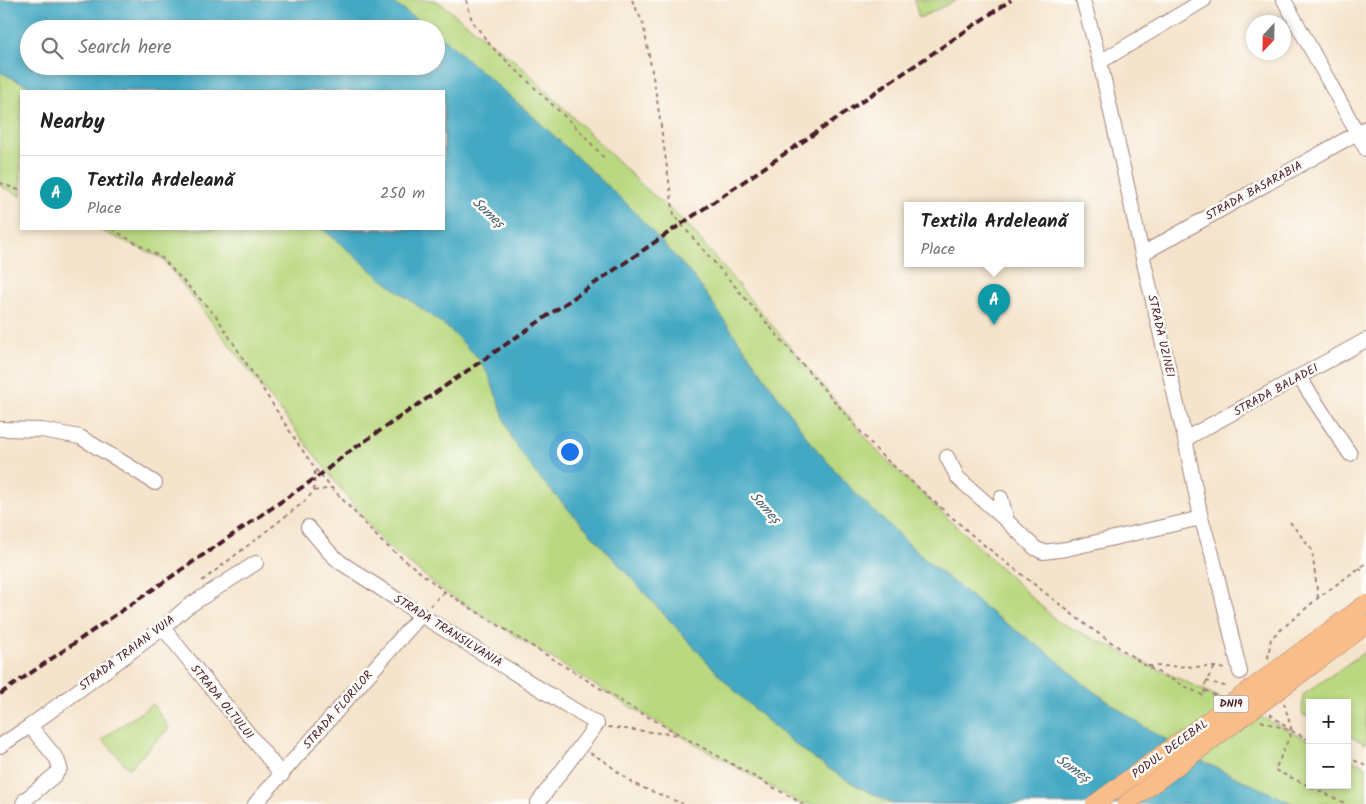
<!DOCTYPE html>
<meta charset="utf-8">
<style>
:root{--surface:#fff;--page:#f2f2f2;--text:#222;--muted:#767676;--line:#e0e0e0;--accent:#b5179e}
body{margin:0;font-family:Kalam,sans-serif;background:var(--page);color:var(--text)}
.controls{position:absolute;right:15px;bottom:15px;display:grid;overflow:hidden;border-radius:0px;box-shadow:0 2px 8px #0003}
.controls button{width:45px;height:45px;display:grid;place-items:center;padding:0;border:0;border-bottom:1px solid var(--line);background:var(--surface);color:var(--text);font:25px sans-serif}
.compass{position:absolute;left:1246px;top:15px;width:45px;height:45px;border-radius:50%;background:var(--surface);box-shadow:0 2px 8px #0003;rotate:202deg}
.you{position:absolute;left:569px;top:451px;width:18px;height:18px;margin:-12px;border:4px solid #fff;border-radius:50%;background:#1a73e8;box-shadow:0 0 0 8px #1a73e833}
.badge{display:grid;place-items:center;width:32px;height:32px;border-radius:50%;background:var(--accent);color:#fff;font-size:16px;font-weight:700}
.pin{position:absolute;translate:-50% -41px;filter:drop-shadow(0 1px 2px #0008)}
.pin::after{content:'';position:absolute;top:26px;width:18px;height:15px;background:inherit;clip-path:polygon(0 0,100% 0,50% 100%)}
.popup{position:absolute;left:904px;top:202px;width:180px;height:65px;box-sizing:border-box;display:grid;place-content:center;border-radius:0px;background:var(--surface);filter:drop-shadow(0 1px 4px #0005);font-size:16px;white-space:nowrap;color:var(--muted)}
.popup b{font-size:19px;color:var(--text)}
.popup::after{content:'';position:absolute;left:50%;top:100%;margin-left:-10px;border:10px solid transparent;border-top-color:var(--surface)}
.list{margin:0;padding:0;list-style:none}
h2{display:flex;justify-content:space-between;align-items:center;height:65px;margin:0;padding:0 20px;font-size:21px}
h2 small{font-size:16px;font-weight:400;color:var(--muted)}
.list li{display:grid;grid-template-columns:32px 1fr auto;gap:15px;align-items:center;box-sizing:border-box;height:75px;padding:0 20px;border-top:1px solid var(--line)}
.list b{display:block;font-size:19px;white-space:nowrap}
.list p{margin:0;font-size:16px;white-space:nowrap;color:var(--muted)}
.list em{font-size:16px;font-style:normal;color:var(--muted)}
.icon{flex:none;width:28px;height:28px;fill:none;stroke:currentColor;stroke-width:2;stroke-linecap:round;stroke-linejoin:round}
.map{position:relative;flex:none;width:1366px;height:804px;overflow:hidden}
.search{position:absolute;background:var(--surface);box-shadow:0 2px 8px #0003;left:20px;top:20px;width:425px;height:55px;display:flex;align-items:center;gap:12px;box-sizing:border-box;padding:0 18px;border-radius:28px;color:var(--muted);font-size:19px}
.panel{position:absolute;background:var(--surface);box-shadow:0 2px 8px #0003;left:20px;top:90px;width:425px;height:140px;border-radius:0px}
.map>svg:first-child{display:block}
.green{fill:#b9d87f;stroke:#827c55;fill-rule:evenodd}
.water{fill:#43a8c3;stroke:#466477}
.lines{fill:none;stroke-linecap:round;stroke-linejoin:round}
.minor-casing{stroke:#a0827c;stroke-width:16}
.path{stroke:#a0827c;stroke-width:2;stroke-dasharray:4 4;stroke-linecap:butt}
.minor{stroke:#fff;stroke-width:14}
.rail{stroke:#4a1f2b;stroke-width:4;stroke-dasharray:8 4;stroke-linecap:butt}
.major-bridge-casing{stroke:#a0827c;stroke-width:19;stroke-linecap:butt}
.major-bridge{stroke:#f8bd88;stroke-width:18}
.labels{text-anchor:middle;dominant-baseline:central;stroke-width:5;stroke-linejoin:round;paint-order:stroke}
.shield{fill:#fdfcf7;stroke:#806168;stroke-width:1}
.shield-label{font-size:11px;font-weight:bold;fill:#4a1f2b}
.street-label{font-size:12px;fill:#4a1f2b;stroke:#fdfcf7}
.water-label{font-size:14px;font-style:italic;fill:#475d6f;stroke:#fdfcf7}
</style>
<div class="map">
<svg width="1366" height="804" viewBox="0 0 1366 804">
<rect width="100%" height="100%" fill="#fdfcf7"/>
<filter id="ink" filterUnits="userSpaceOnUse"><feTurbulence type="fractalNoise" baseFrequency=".02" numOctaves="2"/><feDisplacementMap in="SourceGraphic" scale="10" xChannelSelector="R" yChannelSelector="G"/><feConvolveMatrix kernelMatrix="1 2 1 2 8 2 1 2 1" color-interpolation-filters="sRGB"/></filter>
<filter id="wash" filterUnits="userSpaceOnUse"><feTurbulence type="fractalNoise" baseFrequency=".0096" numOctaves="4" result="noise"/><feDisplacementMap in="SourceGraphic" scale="20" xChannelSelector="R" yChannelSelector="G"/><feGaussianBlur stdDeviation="1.12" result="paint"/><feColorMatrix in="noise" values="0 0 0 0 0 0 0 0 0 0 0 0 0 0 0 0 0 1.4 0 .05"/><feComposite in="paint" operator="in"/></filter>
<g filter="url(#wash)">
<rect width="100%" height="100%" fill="#f5e4cc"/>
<path class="green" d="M0,0H436L520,65L645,188L687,224L880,454L1058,622L1310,740V785H1347V757L1366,766V804H801L627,705L445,592L382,542L162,258L97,229H444V91H21V196L0,186ZM29,29H436V66H29Z
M914,0H957L919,18Z
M1366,651V744L1347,735V703H1310V718L1302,714L1303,695Z
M153,704L169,728L129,769L102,739Z"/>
<path class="water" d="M0,0H389L431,29H29V66H436V32L536,119L630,207L694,277L811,443L858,496L928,562L997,617L1051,655L1085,685L1143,726L1206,763L1294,804H893C878,796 861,789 845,779C801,752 760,716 723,679L537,475L512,439L489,376L478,358L449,329L383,280L323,229H444V91H39L0,72Z"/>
</g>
<g filter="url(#ink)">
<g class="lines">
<defs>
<path id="minor" d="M1083,0L1100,62L1142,254L1185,439L1201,518L1212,554L1240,672
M1284,0L1366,149
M1100,62L1204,0
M1142,254L1366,128
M1299,377L1350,454
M0,429L42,430L80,437L129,466L155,483
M1185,439L1366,340
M947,457L958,478L1007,521
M1001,498L1007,521L1035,548L1043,552L1066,549L1201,518
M308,527L329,552L340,562L424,617L597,724L537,804
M163,628L282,775
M0,746L30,726L163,628L187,607L256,563
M23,804L25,800L55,775L60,768L57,759L30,726
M255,804L421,615"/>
</defs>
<use href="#minor" class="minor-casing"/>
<path class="path" d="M466,0L472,21L492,47L580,131L604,158
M632,0L643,23L656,93L674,215L681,224L880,454L979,541L1086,625L1146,666L1204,696L1206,681L1215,667
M0,183L21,191
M112,229L162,258L216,316L298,444L320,475L382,542L445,592L627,705L803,804
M314,491L315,468
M1290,522L1312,550L1318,598
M1359,568L1366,572
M202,581L304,502L314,491L332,488
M430,606L444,592
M1269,658L1268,657L1271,638L1318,598L1366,563
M1148,666L1215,667L1226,669
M1206,681L1228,687
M1205,690L1216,696
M1284,703L1292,731L1275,770L1347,804
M1270,714L1290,730
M1261,721L1292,731L1310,740
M608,727L678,735
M590,753L604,761L634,784L683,804
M1347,757L1366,766"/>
<use href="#minor" class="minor"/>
<path class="rail" d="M0,694L320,475L346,454L674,229L1011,0"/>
<defs>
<path id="major-bridge" d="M1095,804L1366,604
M1126,804L1366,625"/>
</defs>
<use href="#major-bridge" class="major-bridge-casing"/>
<use href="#major-bridge" class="major-bridge"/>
</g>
</g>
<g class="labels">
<rect class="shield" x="1213.5" y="695.5" width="35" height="17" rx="4"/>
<g class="shield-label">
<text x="1231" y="704">DN19</text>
</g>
<g class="street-label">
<text transform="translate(1254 191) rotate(-29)">STRADA BASARABIA</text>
<text transform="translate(1161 336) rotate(77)">STRADA UZINEI</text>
<text transform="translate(1276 390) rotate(-29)">STRADA BALADEI</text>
<text transform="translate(448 631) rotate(32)">STRADA TRANSILVANIA</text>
<text transform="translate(127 653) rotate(-37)">STRADA TRAIAN VUIA</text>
<text transform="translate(222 702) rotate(51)">STRADA OLTULUI</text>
<text transform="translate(338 710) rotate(-49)">STRADA FLORILOR</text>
<text transform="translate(1170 749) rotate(-36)">PODUL DECEBAL</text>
</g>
<g class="water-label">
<text transform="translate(488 213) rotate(43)">Someș</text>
<text transform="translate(765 508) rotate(48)">Someș</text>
<text transform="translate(1073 769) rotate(35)">Someș</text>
</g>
</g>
</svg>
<div class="controls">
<button>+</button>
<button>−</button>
</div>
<svg class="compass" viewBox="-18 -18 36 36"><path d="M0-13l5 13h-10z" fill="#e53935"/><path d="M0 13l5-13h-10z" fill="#767676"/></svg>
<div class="you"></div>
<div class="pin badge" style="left:994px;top:325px;background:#0f9aa8">A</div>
<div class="popup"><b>Textila Ardeleană</b>Place</div>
<div class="search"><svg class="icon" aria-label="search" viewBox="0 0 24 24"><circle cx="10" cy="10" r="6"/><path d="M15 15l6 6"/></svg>Search here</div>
<section class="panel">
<h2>Nearby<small></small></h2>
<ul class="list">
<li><span class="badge" style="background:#0f9aa8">A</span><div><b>Textila Ardeleană</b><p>Place</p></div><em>250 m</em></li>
</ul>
</section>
</div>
